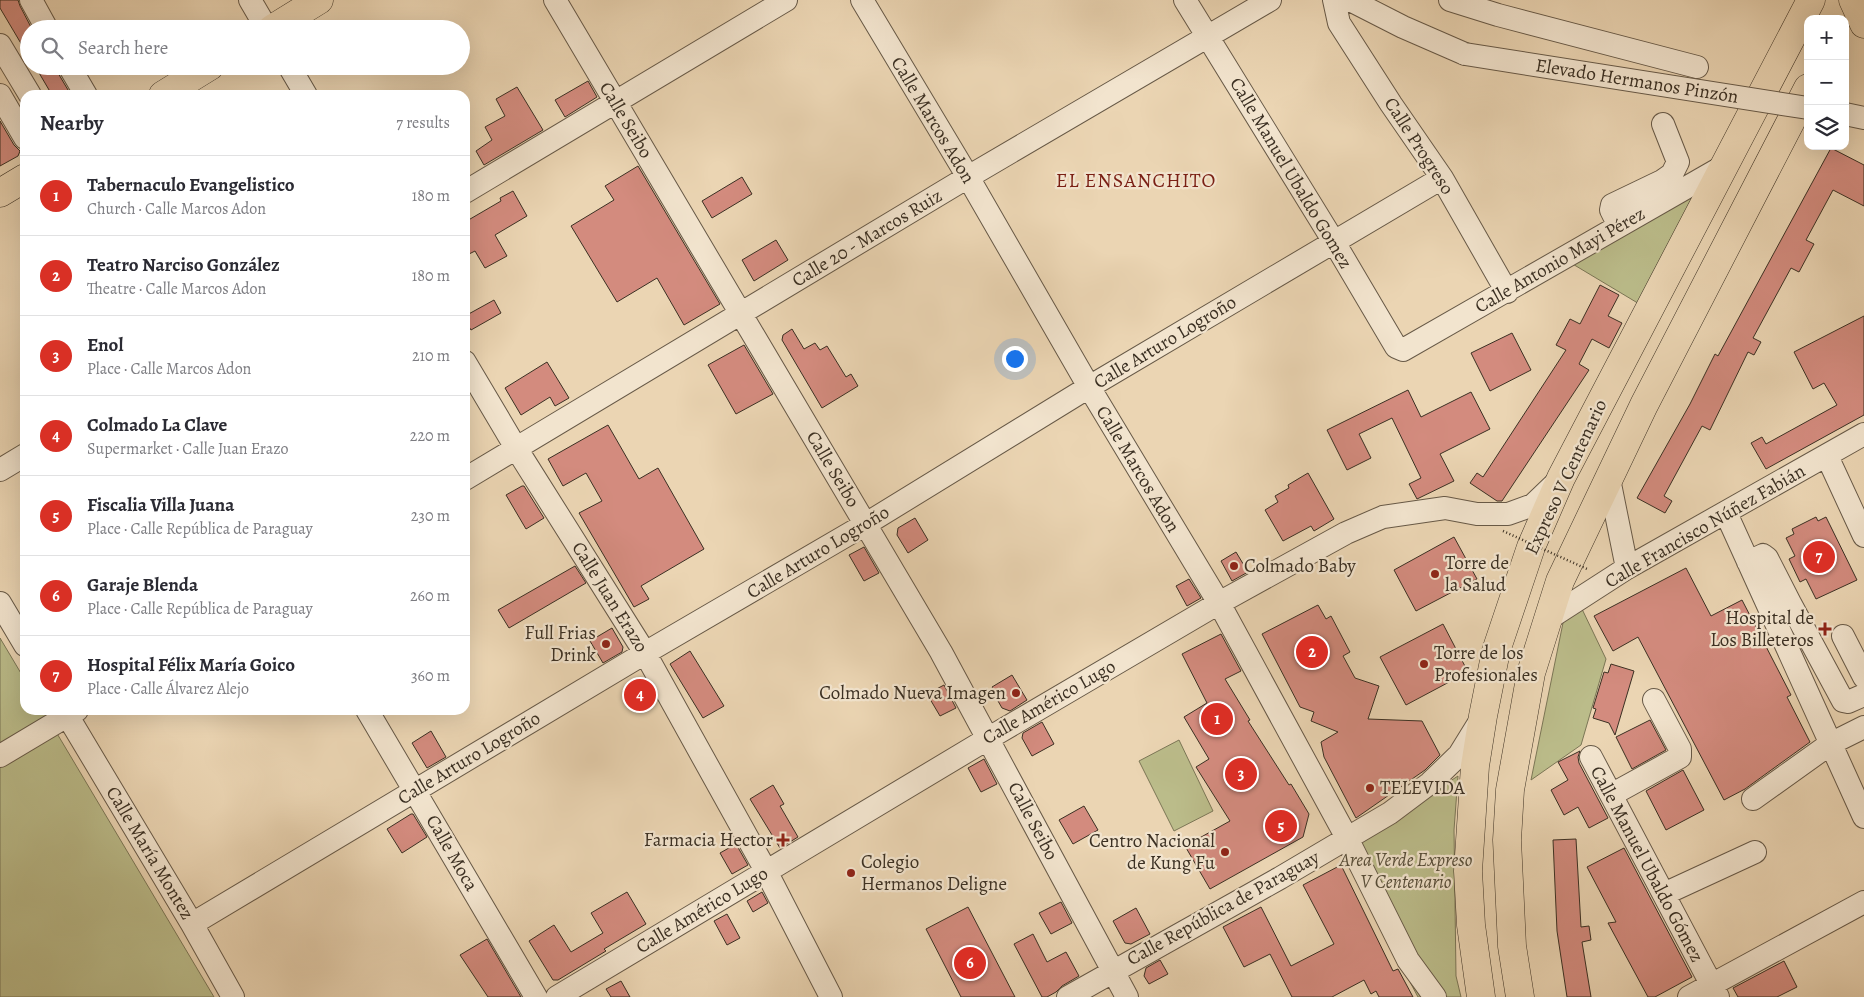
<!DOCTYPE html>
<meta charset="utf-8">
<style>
:root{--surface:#fff;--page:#f2f2f3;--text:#2b2b33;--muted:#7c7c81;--line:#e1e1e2;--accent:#d93025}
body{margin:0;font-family:Alegreya,serif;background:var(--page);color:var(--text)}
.controls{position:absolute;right:15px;top:15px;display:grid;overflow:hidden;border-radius:10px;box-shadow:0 5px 20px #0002}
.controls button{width:45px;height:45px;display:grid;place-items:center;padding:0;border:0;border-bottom:1px solid var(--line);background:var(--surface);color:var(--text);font:25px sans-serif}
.you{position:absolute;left:1014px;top:358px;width:18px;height:18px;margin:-12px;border:4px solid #fff;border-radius:50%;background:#1a73e8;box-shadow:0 0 0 8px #1a73e833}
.badge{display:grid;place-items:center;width:32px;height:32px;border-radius:50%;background:var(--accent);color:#fff;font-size:16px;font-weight:700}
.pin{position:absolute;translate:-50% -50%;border:2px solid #fff;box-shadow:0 1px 5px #0006}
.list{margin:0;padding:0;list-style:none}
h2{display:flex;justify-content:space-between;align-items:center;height:65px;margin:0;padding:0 20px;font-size:21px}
h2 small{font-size:16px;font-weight:400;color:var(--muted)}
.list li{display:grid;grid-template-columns:32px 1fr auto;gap:15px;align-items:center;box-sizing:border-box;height:80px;padding:0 20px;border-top:1px solid var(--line)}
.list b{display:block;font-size:19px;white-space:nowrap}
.list p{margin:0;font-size:16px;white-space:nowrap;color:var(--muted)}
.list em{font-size:16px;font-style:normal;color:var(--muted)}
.icon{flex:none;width:28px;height:28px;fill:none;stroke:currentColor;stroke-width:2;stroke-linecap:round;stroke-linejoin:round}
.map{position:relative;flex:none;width:1864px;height:997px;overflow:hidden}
.search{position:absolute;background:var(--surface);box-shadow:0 5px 20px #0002;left:20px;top:20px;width:450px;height:55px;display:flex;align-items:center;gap:12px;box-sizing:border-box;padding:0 18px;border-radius:28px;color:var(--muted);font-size:19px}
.panel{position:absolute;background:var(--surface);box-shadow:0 5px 20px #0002;left:20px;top:90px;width:450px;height:625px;border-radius:15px}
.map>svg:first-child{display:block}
.green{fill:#bbbc8a;stroke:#7b7656}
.building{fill:#d38b7e;stroke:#3b3023}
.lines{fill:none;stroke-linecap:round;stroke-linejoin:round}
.minor-casing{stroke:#675947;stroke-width:24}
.major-casing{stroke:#3b3023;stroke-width:29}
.minor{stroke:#f2e4ce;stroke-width:22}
.major{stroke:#ebd5b3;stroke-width:28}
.minor-bridge-casing{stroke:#675947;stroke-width:24;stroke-linecap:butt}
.path-bridge{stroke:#3b3023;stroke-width:2.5;stroke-dasharray:1 2.5;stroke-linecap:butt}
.minor-bridge{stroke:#f2e4ce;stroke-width:22}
.poi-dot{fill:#8f2418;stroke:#f2e4ce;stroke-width:2}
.labels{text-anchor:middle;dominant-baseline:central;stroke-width:4.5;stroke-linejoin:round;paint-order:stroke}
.street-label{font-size:19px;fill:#3b3023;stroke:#f2e4ce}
.poi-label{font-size:19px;fill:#3b3023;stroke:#f2e4ce;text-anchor:start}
.park-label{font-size:19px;font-style:italic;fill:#554c38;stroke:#f2e4ce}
.neighbourhood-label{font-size:20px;letter-spacing:1px;fill:#7a1f14;stroke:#f2e4ce}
</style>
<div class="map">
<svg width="1864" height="997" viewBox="0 0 1864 997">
<rect width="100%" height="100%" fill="#ebd5b3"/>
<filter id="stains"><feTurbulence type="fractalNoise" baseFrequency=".004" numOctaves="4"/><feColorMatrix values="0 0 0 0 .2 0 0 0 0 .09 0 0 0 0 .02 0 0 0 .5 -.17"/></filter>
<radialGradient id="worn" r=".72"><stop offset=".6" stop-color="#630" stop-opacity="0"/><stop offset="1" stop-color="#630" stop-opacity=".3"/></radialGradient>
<path class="green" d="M1708,181L1641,305L1571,263Z
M1581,607L1606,659L1581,745L1531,780L1564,618Z
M0,638L25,680V710H43L214,997H0Z
M1179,740L1213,811L1174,831L1139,761Z
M1458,776L1454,830L1456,976L1461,997H1418L1341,852Z"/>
<path class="building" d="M0,0H18L20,6L32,29H29V57L0,8Z
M35,66H56L58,73L71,95H52Z
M588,81L597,97L565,117L555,100Z
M517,87L543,130L484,165L476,151L492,140L485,127L505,116L496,99Z
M0,121L14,145L20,151L18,156L0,166Z
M1831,148L1864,165V206L1833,190L1806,240L1814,244L1799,272L1791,268L1753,338L1761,342L1754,355L1748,352L1710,430L1702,426L1664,496L1672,501L1665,513L1637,498L1690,404L1715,354L1718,356Z
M638,166L720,304L684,325L657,278L617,302L571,226L614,200L605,186Z
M742,177L752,194L712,218L702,201Z
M513,191L527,216L495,235L507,256L485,268L475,251L465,256V222L501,201L500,198Z
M776,240L788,260L754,281L742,260Z
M1600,285L1619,295L1608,316L1622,323L1609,348L1592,339L1579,364L1589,370L1502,501H1497L1470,483L1477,473L1483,477L1566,350L1556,345L1570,319L1580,324Z
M494,300L501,313L471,330L465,320V316Z
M1864,316V415L1766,469L1751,443L1762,437L1766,444L1837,405L1824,383L1813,389L1794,352Z
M792,329L804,349L815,343L820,350L827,346L846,377L851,374L858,386L822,408L782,340L783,335Z
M1512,333L1531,370L1490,391L1471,353Z
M744,345L773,394L736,414L708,365Z
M547,362L569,398L555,406L550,397L521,415L505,388Z
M1408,390L1421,417L1471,392L1490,429L1440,454L1454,481L1417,499L1409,484L1421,478L1392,418L1359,434L1371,458L1347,470L1327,430Z
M608,425L639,479L658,468L704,549L641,586L649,599L634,607L579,513L602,501L586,473L563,486L548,459Z
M1308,473L1334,519L1314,531L1311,526L1283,541L1265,510L1278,502L1275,496L1289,488L1288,485Z
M522,486H524L544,518L526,529L506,495Z
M1816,517L1818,521L1826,517L1857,580L1816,599L1806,579L1800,582L1789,559L1795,556L1786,538L1794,534L1792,529Z
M915,518L928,540L908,553L897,535L898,528Z
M1454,537L1477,579L1416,611L1394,570Z
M864,547L879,573L864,581L849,555Z
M1236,552L1248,572L1232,581L1221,561Z
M575,566L586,583L509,628L498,610Z
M1686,568L1711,616L1742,600L1791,695L1787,697L1810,742L1745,789L1724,800L1638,637L1613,651L1594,616Z
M1189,579L1201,598L1187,606L1176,586Z
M1318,605L1326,619L1331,616L1350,652L1343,656L1355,678L1379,686L1368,719L1422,721L1440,755L1425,770L1356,818L1324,757L1321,742L1338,732L1311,721L1314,712L1300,707L1262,634Z
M1443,624L1468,672L1406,705L1380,657Z
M612,628L623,647L622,652L603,663L590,641Z
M1221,634L1241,671L1225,679L1250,720L1248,721L1289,785L1291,784L1309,814L1303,837L1210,889L1185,846L1230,821L1196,767L1209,759L1184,717L1207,703L1182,654Z
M690,651L724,706L703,718L670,664Z
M1611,664L1634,671L1615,735L1609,723L1593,718L1596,709L1593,708L1604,672L1608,673Z
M1012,675L1027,700L1010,711L1002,708L998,701L1000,699L992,687Z
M641,680L646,681L656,700L635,712L623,691Z
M944,685L956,708L940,716L927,694Z
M1650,720L1666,750L1632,769L1616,737Z
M1042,722L1054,744L1032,756L1022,738L1023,733Z
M431,731L446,757L427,768L412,743Z
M1580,751L1578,757L1579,763L1608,818L1589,828L1578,807L1564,815L1551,790L1568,780L1558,762Z
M984,759L997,784L981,792L968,768Z
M1683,770L1704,810L1666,830L1646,791Z
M773,785L784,804L780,806L798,837L780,848L750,799Z
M1084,806L1098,830L1073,844L1059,820Z
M411,814H413L427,837L402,853L387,829Z
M1576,839L1581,927L1589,926L1591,940L1582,942L1591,997H1567L1557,931L1553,840Z
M736,844L748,865L732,874L720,853Z
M1624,848L1692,977L1655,997H1648L1608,923L1616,922L1587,867Z
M1341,865L1393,971L1398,969L1413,997H1379L1376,991L1371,994L1364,980L1332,997H1292L1270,954L1244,967L1223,927L1261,907L1291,966L1334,944L1303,885Z
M627,892L646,924L604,949L606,951L558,980H553L529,941L554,925L571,952L603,933L591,913Z
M762,892L768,903L753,912L747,901Z
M1061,902L1072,923L1051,934L1039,913Z
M968,907L1015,997H961L926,929Z
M1136,908L1150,934L1131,944L1125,943L1113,921Z
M727,914L740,938L727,945L714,921Z
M1033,934L1047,962L1066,952L1079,976L1062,986L1056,992L1047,997H1042L1014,944Z
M487,939L521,997H488L460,955Z
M1160,960L1168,974L1149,984L1144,976L1146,968Z
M1784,961L1797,987L1777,997H1738L1733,988Z
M621,981L630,997H611L606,989Z"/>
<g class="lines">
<defs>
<path id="minor" d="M31,0L47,29
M250,0L267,29
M555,0L941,652L1127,997
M862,0L968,177L1089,387L1219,603L1347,838L1408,960L1435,997
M1185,0L1334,242L1396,347L1403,350L1724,166
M1334,0L1339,23L1391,104L1442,178L1507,292
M1350,0L1403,27L1465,54
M1450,0L1498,15L1697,67
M0,45L30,95
M69,66L86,95
M289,66L306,95
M0,95L25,138
M1845,114L1864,118
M465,192L786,0
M1619,226L1611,210L1612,205L1662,181L1672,174L1678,162L1663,124
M465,362L516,448L645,653L766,871L831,997
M1827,456L1864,536
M0,470L25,455
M465,479L968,177L1270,0
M1609,479L1627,568
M1726,513L1864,817
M1748,562L1763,555L1767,558L1790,603
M0,603L25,645
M1771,612L1790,603L1843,701L1848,702L1864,695
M1548,619L1627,568L1864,434
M1843,636L1864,677
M64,710L192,924L233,997
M367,710L536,997
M0,756L77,710
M1591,757L1718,997
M1611,795L1680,757V749L1654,700
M1753,799L1830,744L1864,727
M1664,894L1755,852
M192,924L645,653L866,524L1089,387L1442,178
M557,997L989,738L1219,603L1346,533L1383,517L1445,508L1477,514H1508L1533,505L1557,482
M1068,997L1280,878L1390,813L1430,783L1459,755L1480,721
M1689,997L1864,902"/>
<path id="major" d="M1853,0L1864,24
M272,29L319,0
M163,95L210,66
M0,193L25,178
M1481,997L1471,925L1468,871L1475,766L1483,716L1496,651L1531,547L1561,478L1811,0
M1520,997L1512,946L1507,840L1510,790L1531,673L1548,619L1560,581L1644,405L1808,88"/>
</defs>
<use href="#minor" class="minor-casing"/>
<use href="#major" class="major-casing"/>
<use href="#minor" class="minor"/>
<use href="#major" class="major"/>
<defs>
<path id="minor-bridge" d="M1465,54L1808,108"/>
</defs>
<use href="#minor-bridge" class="minor-bridge-casing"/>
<path class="path-bridge" d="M1503,531L1587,569"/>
<use href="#minor-bridge" class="minor-bridge"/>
</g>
<g class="poi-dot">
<circle cx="1234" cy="566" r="5"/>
<circle cx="1435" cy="574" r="5"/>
<path d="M1822.5 621.5h5v5h5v5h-5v5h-5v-5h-5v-5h5z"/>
<circle cx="606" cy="644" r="5"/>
<circle cx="1424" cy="664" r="5"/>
<circle cx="1016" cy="693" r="5"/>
<circle cx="1370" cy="788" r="5"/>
<path d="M780.5 832.5h5v5h5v5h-5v5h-5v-5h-5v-5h5z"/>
<circle cx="1225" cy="852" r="5"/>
<circle cx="851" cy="873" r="5"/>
</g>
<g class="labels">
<g class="street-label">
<text transform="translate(1637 81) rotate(9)">Elevado Hermanos Pinzón</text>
<text transform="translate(626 120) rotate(59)">Calle Seibo</text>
<text transform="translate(933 120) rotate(59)">Calle Marcos Adon</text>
<text transform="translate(1419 146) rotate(57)">Calle Progreso</text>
<text transform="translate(1291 173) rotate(59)">Calle Manuel Ubaldo Gomez</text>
<text transform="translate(867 238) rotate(-31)">Calle 20 - Marcos Ruiz</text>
<text transform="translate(1560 260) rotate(-30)">Calle Antonio Mayi Pérez</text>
<text transform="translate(1165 342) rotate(-31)">Calle Arturo Logroño</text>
<text transform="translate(833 469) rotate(59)">Calle Seibo</text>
<text transform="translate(1138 469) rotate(59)">Calle Marcos Adon</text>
<text transform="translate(1566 477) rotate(-65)">Expreso V Centenario</text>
<text transform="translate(1705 526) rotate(-30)">Calle Francisco Núñez Fabián</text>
<text transform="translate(818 552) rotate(-31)">Calle Arturo Logroño</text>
<text transform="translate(610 597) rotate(58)">Calle Juan Erazo</text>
<text transform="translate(1049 702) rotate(-30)">Calle Américo Lugo</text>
<text transform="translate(469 758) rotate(-31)">Calle Arturo Logroño</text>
<text transform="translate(1033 821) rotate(62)">Calle Seibo</text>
<text transform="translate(150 853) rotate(59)">Calle María Montez</text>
<text transform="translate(452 853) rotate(60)">Calle Moca</text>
<text transform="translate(1647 864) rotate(62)">Calle Manuel Ubaldo Gómez</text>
<text transform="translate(1223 908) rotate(-29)">Calle República de Paraguay</text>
<text transform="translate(702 910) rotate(-31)">Calle Américo Lugo</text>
</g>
<g class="poi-label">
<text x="1445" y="563">Torre de<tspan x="1445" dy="22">la Salud</tspan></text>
<text x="1244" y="566">Colmado Baby</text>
<text x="1814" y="618" text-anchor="end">Hospital de<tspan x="1814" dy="22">Los Billeteros</tspan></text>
<text x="596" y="633" text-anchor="end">Full Frias<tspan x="596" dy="22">Drink</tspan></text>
<text x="1434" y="653">Torre de los<tspan x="1434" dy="22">Profesionales</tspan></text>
<text x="1006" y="693" text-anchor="end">Colmado Nueva Imagen</text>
<text x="1380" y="788">TELEVIDA</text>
<text x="773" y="840" text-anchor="end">Farmacia Hector</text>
<text x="1215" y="841" text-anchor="end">Centro Nacional<tspan x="1215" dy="22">de Kung Fu</tspan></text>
<text x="861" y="862">Colegio<tspan x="861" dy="22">Hermanos Deligne</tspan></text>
</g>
<g class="park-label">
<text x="1406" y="860">Area Verde Expreso<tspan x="1406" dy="22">V Centenario</tspan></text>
</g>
<g class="neighbourhood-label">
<text x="1136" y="180">EL ENSANCHITO</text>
</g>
</g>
<rect width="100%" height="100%" filter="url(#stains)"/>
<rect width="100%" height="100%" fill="url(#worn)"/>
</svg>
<div class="controls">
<button>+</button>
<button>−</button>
<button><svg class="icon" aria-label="layers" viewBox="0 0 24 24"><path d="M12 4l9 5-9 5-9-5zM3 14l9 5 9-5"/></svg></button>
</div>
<div class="you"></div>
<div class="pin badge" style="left:1217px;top:719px">1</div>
<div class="pin badge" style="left:1312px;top:652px">2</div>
<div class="pin badge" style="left:1241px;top:774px">3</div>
<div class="pin badge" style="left:640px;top:695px">4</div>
<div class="pin badge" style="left:1281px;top:826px">5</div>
<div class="pin badge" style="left:970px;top:963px">6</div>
<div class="pin badge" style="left:1819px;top:557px">7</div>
<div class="search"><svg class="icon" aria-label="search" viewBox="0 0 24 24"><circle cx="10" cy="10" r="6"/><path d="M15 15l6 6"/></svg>Search here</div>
<section class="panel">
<h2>Nearby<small>7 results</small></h2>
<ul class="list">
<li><span class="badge">1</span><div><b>Tabernaculo Evangelistico</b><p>Church · Calle Marcos Adon</p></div><em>180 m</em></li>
<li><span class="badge">2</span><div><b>Teatro Narciso González</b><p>Theatre · Calle Marcos Adon</p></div><em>180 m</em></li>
<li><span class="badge">3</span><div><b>Enol</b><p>Place · Calle Marcos Adon</p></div><em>210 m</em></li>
<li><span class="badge">4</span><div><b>Colmado La Clave</b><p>Supermarket · Calle Juan Erazo</p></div><em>220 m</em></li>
<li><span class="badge">5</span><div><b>Fiscalia Villa Juana</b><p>Place · Calle República de Paraguay</p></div><em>230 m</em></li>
<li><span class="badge">6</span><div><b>Garaje Blenda</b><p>Place · Calle República de Paraguay</p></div><em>260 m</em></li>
<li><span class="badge">7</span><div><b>Hospital Félix María Goico</b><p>Place · Calle Álvarez Alejo</p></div><em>360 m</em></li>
</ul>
</section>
</div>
